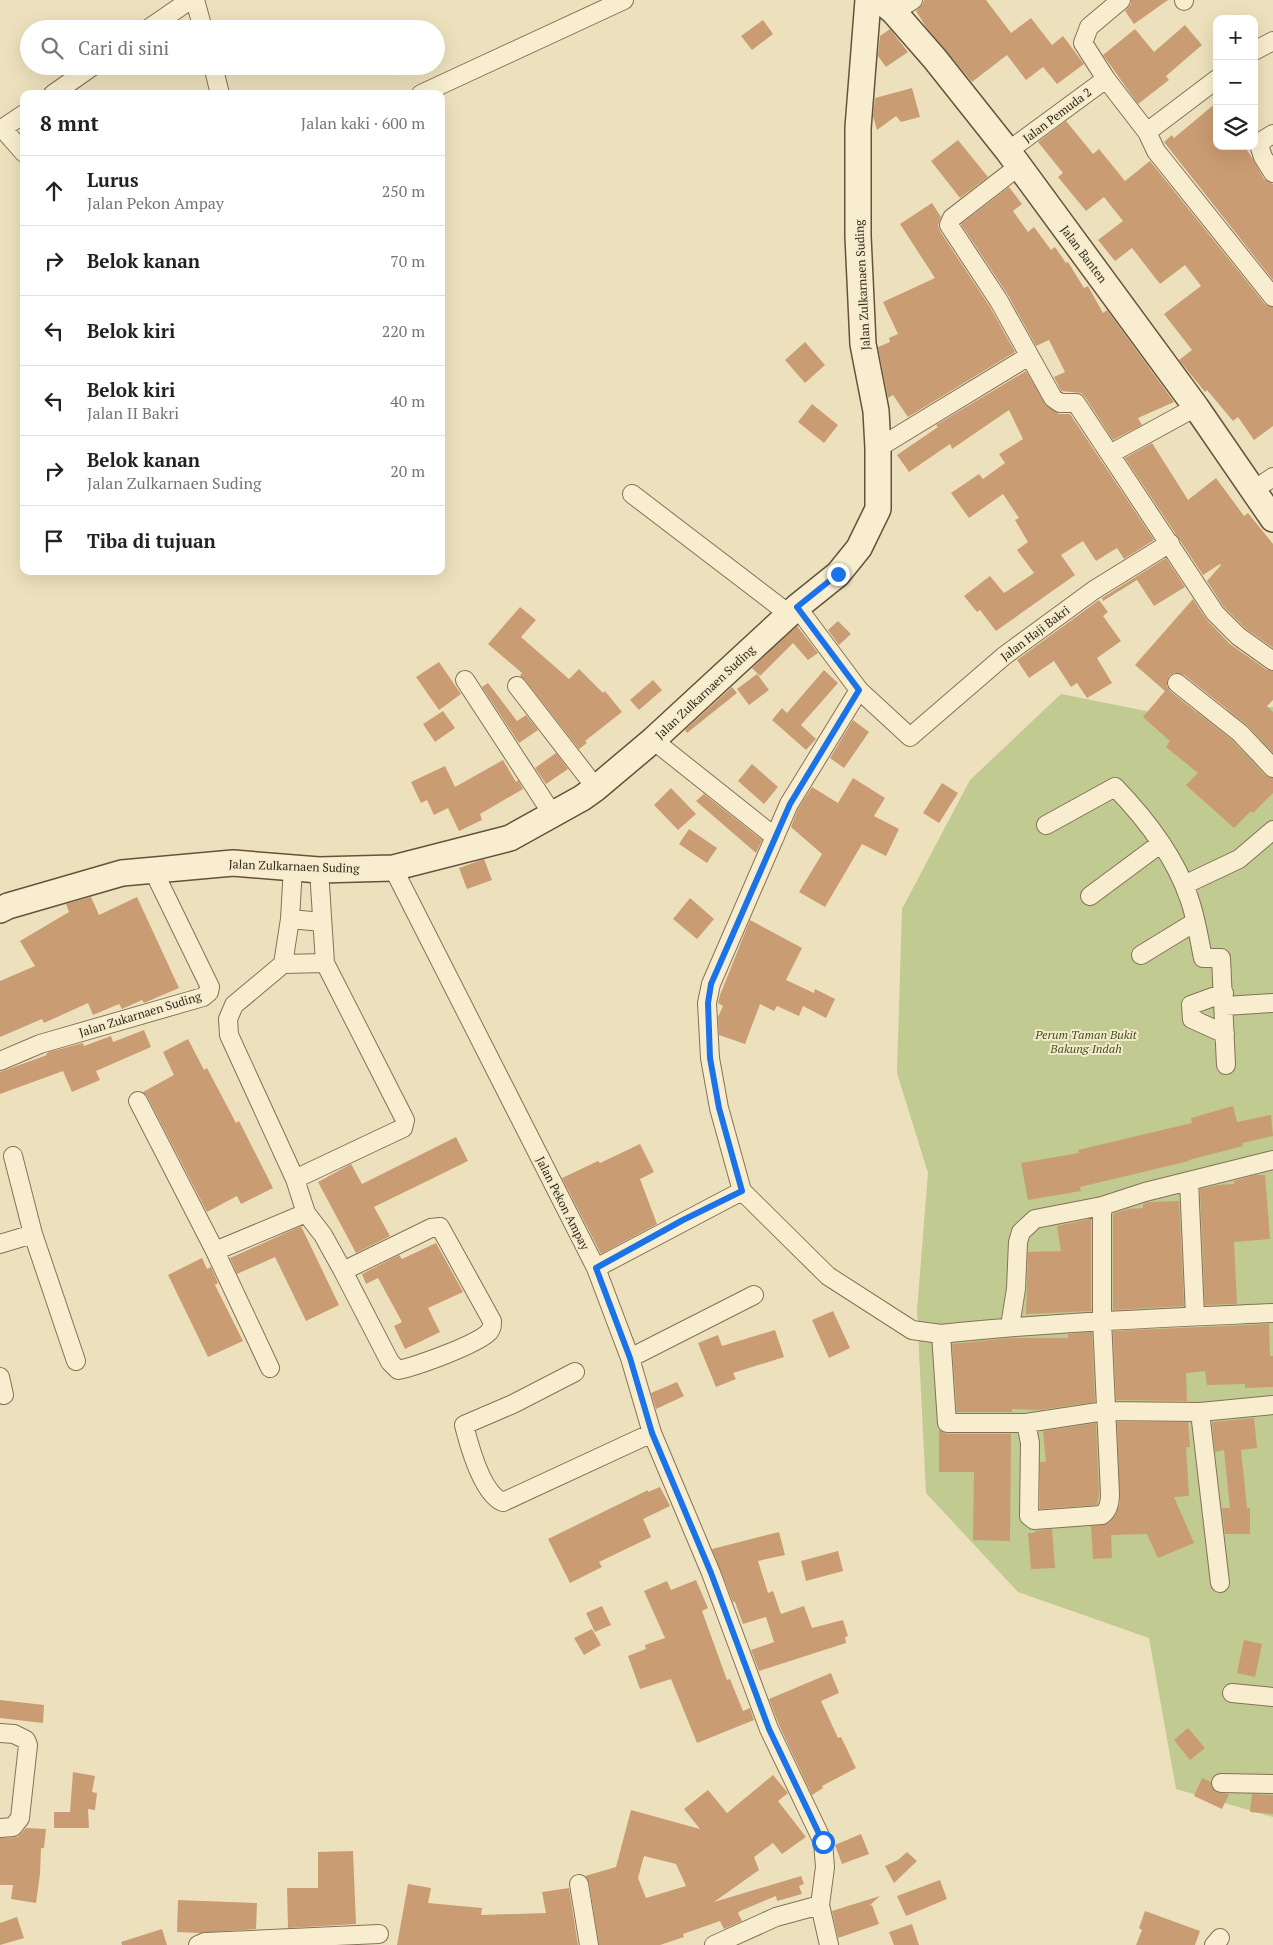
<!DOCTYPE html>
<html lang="id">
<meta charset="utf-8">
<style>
:root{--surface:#fff;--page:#f2f2f2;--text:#222;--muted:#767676;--line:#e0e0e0}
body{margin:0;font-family:"PT Serif",serif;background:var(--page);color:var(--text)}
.controls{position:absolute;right:15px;top:15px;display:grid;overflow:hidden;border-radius:10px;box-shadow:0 5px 20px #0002}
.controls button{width:45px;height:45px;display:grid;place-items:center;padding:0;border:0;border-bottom:1px solid var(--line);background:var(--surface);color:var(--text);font:25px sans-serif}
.stop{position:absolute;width:15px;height:15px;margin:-11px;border:4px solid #1a73e8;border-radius:50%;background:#fff}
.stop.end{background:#1a73e8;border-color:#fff;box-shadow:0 1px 5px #0008}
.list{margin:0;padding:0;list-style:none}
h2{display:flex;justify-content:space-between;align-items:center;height:65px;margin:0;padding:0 20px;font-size:21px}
h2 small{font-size:16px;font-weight:400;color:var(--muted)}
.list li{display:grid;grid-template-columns:32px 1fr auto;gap:15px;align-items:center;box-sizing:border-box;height:70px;padding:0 20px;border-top:1px solid var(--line)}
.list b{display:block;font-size:19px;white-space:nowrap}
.list p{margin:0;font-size:16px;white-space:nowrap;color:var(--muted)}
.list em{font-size:16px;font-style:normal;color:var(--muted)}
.icon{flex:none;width:28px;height:28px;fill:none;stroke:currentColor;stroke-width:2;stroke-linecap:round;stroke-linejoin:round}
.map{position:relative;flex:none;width:1273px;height:1945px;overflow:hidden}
.search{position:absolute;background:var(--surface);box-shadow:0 5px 20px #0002;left:20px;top:20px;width:425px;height:55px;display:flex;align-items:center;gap:12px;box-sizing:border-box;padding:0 18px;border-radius:28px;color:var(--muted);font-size:19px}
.panel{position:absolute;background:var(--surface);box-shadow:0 5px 20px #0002;left:20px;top:90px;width:425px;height:485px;border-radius:10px}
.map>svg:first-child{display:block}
.park{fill:#c0ca91}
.building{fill:#ca9c73;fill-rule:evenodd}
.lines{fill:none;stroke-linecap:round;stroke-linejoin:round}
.street-casing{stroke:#847156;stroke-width:20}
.secondary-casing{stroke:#65523a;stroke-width:28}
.street{stroke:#f8eecf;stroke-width:18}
.secondary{stroke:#f8eecf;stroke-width:25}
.route{stroke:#1a73e8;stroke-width:6}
.labels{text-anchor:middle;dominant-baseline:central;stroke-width:4;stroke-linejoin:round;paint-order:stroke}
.street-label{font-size:12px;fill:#33281b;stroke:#f4ebcc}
.park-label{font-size:12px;font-style:italic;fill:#424f22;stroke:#f4ebcc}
</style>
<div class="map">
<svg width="1273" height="1945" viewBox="0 0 1273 1945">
<rect width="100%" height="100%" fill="#ede1bd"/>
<path class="park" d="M1061,694L1161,714L1273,707V1817L1176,1789L1149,1638L1018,1592L926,1493L917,1310L928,1173L897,1073L902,909L970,780Z"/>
<path class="building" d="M924,0H986L1011,33L1031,18L1052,45L1063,36L1084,64L1057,84L1043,67L1026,80L1007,55L972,82L926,27L916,11L922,5Z
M1131,0H1168L1134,24L1125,11L1131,4Z
M763,20L773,34L752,50L741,36Z
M1185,25L1202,45L1166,76L1169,80L1138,104L1103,55L1135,29L1154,52Z
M890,29L908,52L886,67L878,56L880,36Z
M912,88L920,117L901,122L896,116L877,130L873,116L875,98Z
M1217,102V146H1244L1251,156L1264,179L1273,184V280L1164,142L1172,135L1174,138Z
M1066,121L1093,154L1099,149L1125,181L1150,161L1265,304L1273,307V426L1254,440L1238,417L1233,421L1207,390L1205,392L1179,360L1192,350L1164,314L1201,286L1185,265L1160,284L1132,248L1115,261L1098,240L1123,221L1104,197L1086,211L1058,177L1063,173L1038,142Z
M958,140L988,177L960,198L931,161Z
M1009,187L1022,204L1013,211L1028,232L1034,227L1051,250L1055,247L1066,263L1068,262L1084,288L1088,286L1103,313L1107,310L1174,402L1138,418L1142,425L1113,440L1085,397L1081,393L1061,391L1054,377L1065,372L1049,340L1036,346L1008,295L961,224Z
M932,203L941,217L938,225L940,231L990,307L1015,352L908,417L893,395L888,398L878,347L890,342L889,338L898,334L883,302L935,278L900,224Z
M805,342L825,365L805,383L785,360Z
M1026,371L1047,406L1059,414H1070L1154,540L1124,559L1117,548L1096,561L1083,541L1061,555L1075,575L996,631L980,610L977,612L964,596L990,576L1004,593L1034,573L1017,550L1028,542L1015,520L1019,518L1003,494L969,518L951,493L979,474L983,479L1005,463L999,454L1023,439L1009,410L952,449L950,444L909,472L897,455L938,427L936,425Z
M812,404L838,425L824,443L798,422Z
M1152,443L1188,500L1216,478L1244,516L1248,513L1273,544V648L1245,628L1223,606L1207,581L1221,565L1220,564L1203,575L1125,458Z
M1166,558L1185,587L1154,606L1137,580L1103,601L1102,598Z
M1193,599L1207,620L1230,644L1267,670L1273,671V700L1267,706L1273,712V753L1247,725L1184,675L1174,673L1169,676L1167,681V686L1170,691L1233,741L1265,775L1273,778V793L1253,813L1251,811L1234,828L1186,785L1198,773L1166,747L1170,741L1143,717L1165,691L1135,665Z
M1099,600L1108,612L1103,616L1121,641L1097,658L1112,683L1087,698L1077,683L1071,687L1054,661L1029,678L1017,660Z
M520,607L536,620L521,637L569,679L579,669L603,693L605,691L622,712L585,741L587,743L579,749L525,680L520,676L522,673L488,644Z
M838,621L851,634L839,645L828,630Z
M797,626L818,653L808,660L793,643L760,676L752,668Z
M439,662L461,694L439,710L416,677Z
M824,670L838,683L801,725L816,739L806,750L772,720L782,708L787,713Z
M757,674L769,690L749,705L737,689Z
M653,680L662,690L639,710L630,700Z
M488,683L517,721L526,715L538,730L519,743L482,687Z
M732,687L737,693L687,733L685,730Z
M443,711L455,728L435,742L423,724Z
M853,720L869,732L844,768L830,758Z
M556,753L568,769L546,784L535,768Z
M503,760L516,782L518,780L523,789L480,814L482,820L459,831L448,808L434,815L427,800L421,803L411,782L445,766L455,787Z
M752,764L778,787L764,804L738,781Z
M853,778L885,798L874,816L899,829L886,856L862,844L825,907L799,892L822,854L791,827L798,809L812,787L838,803Z
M942,783L958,793L939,823L923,813Z
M671,788L696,814L678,830L654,805Z
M704,794L762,840L756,853L696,801Z
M689,829L717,848L707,863L679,844Z
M484,859L492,880L467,889L459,868Z
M91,897L99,915L137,897L179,988L144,1003L142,1000L122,1009L119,1004L93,1015L88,1003L44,1023L42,1019L0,1037V981L35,966L20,941L69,912L66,904Z
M690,898L714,919L697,939L673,919Z
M750,920L802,948L786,980L814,993L815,989L835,999L826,1018L803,1006L799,1016L777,1006L774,1011L760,1004L745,1044L719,1035L718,1017L723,1006L718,1003L720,995Z
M144,1030L151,1047L96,1071L100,1080L72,1092L63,1071L0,1094V1072L47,1055L46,1054L49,1052L83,1043L84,1046L111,1036L113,1042Z
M188,1039L204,1070L207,1068L236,1123L239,1121L273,1188L241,1204L237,1196L207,1212L147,1096L143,1092L174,1075L163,1052Z
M1233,1106L1237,1122L1271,1115L1273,1136L1242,1143L1243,1146L1189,1160V1161L1080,1187L1081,1191L1028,1200L1021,1163L1079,1153L1078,1150L1192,1123L1191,1118Z
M456,1137L468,1161L374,1207L390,1236L356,1253L318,1182L351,1164L362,1184Z
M640,1144L654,1172L640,1179L657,1224L601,1254L562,1178L598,1161L600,1163Z
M1255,1175H1265L1270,1239L1234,1242L1237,1304L1205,1305L1200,1189L1218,1185L1234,1184V1181Z
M1179,1201L1184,1306L1113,1310V1214L1128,1209L1143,1208V1204L1148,1202Z
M1091,1219V1311L1026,1314L1028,1252L1061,1251L1057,1226Z
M301,1226L339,1305L306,1321L275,1257L237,1274L230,1258Z
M436,1243L463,1292L428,1308L440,1332L405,1349L394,1326L402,1322L378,1278L366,1284L362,1274L399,1255L402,1259Z
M202,1258L207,1269L211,1267L218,1283L215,1285L243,1341L208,1357L168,1275Z
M833,1311L850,1348L829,1358L812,1320Z
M1269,1324L1270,1356H1273V1387L1245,1388V1384L1207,1385L1205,1371L1186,1373L1187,1401L1116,1400L1113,1331Z
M775,1330L784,1357L733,1373L736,1379L716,1387L698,1343L718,1335L722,1346Z
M1092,1332L1095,1402L1040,1410L1012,1409V1412H957L952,1344L1009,1338H1068V1334Z
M677,1382L684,1396L656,1409L651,1393Z
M1254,1418L1257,1448L1241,1450L1247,1508H1250V1534H1225L1222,1508H1230L1224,1450L1215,1452L1212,1422Z
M1117,1422H1188L1190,1447H1186L1189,1496L1174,1497L1194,1543L1158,1558L1147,1534L1111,1535L1112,1558L1093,1559L1091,1526L1109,1523L1115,1516L1120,1504Z
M1096,1423L1099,1494L1097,1505L1040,1509V1462H1046L1043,1431Z
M939,1430L947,1434H1011L1010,1541L973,1540L974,1472H939Z
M660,1487L670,1506L643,1519L651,1537L599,1562L602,1567L570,1583L548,1539L648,1490V1492Z
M1052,1529L1055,1568L1031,1569L1028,1533H1035V1531Z
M779,1532L785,1555L758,1561L768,1593L773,1591L781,1614L804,1606L812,1628L843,1620L848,1636L845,1637L846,1643L759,1671L751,1650L774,1642L766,1617L743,1624L735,1602H733L712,1549Z
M838,1551L843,1571L806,1581L801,1561Z
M696,1580L708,1608L702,1611L727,1680L730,1679L743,1711L750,1708L754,1720L697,1743L671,1679L640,1689L628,1656L646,1649L645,1645L665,1638L644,1591L667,1581L671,1590Z
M602,1606L611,1625L595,1632L586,1613Z
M592,1629L601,1645L584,1655L574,1638Z
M1244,1640L1262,1644L1255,1677L1237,1673Z
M831,1673L839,1693L821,1701L838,1738L841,1737L856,1768L822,1786L823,1788L812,1795L779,1725L769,1699Z
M0,1700L44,1705L43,1723L0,1718Z
M1188,1728L1205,1748L1190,1760L1174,1740Z
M73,1772L95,1776L92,1792L97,1793L95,1810L88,1809L89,1828H54V1812H70Z
M773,1775L788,1793L778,1801L806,1837L782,1854L773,1843L754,1857L759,1870L714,1902L801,1876L804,1884L799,1886L802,1894L777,1901L776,1896L740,1911L738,1913L742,1921L724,1929L720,1921L683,1934L684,1937L660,1945H599L589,1882L585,1876L616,1867L631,1810L700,1829L684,1809L708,1790L727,1813ZM644,1856L676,1864L686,1886L646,1898L638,1878Z
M1202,1778L1211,1782L1212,1788L1216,1792L1229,1794L1222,1809L1194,1796Z
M1252,1794L1273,1795V1814L1250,1812Z
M26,1828L46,1829L44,1848H41L40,1874L36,1903L11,1899L13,1885H0V1838L18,1837Z
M861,1834L869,1854L842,1864L835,1845Z
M353,1851L356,1924L288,1928L287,1888H318V1852Z
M907,1852L917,1861L894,1883L885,1866L898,1860Z
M940,1880L947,1899L906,1916L897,1896Z
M408,1884L431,1888L428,1903L482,1908L481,1915L546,1913L542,1892L569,1888L578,1945H397Z
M880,1896L869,1906L872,1905L879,1924L838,1938L832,1911Z
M178,1900L257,1903L256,1929L200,1933L177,1932Z
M1145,1911L1200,1931L1195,1945H1136L1142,1930L1139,1928Z
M17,1917L24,1938L0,1945V1923Z
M912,1924L919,1945H894L889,1932Z
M162,1929L167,1945H122L121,1942Z"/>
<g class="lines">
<defs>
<path id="street" d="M195,0L203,29
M1121,0L1089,27L1083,43L1106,79L1147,132L1156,151L1273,297
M1184,0V1
M894,12L913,0
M148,29L190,0
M1254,51L1273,41
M213,66L220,94
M53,94L93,66
M421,94L624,0
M2,128L24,153
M0,130L24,114
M1147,132L1217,79
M1273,134L1260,142V148L1263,157L1273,173
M1008,151L1106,79
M1019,166L952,218L949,225L999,301L1053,398L1060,403H1076L1215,613L1238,636L1273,661
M878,448L1029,356
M1110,454L1196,407
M1254,490L1273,477
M632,494L789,614
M797,607L859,690L910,737L1004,656L1094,590L1170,543
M465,680L553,815
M1177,683L1240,733L1273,768
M517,686L596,788
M859,690L789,804L711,984L707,1003L710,1058L719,1108L742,1191L828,1276L912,1330L941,1334
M653,740L775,837
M1046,825L1115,787C1146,819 1175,857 1189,898C1196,917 1199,939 1203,958H1221L1226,1065
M293,867L290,919L283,964L234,1005L228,1019L229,1035L295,1179L306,1213L323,1235L343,1271
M393,868L596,1268L630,1358L652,1433L711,1573L769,1729L823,1842L825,1867L820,1905L829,1945
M1184,885L1239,859L1273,830
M1090,896L1160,844
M290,919L322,922
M1141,955L1195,922
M283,964L325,963
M1224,993L1191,1005L1192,1019L1225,1034
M1225,1006L1273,1003
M0,1061L40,1044L203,997L209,992L210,987L153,870
M138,1101L215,1251L270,1368
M295,1179L403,1128L405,1120L325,963L319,870
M1189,1181L1195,1316
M440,1227L492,1321C492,1326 492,1328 489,1332C476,1345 417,1366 398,1370L390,1362L343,1271L431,1228Z
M33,1234L76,1361
M0,1244L33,1234L13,1156
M215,1251L306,1213
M596,1268L742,1191
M1273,1313C1162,1318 1051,1322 941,1334L947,1423H1026L1105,1411L1200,1412L1273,1405
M1010,1326L1016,1289L1018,1242L1021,1232L1035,1219L1102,1206L1145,1192L1273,1160
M630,1358L754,1295
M575,1372L513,1404L464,1425C469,1445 482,1494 503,1502L652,1433
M0,1377L4,1395
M1200,1412L1220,1583
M1026,1423L1030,1443L1029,1516L1034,1520L1102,1515C1109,1510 1110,1502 1110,1494L1102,1320V1206
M1232,1693L1273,1697
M0,1733L14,1734L26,1740L28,1745L20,1818L13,1827L0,1828
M1221,1783L1273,1784
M579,1884L589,1945
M198,1945L205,1942L379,1934
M714,1945L776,1917L820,1905
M1214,1945L1220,1938"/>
<path id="secondary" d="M880,0L894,12L935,59L1008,151L1196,407L1273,519
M0,910L8,906L122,873L233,863L319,870L393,868L510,838L582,798L596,788L653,740L797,607L838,574L859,548L878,509V448L876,411L863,344L858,236V128L868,0"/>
</defs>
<use href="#street" class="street-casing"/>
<use href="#secondary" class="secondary-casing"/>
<use href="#street" class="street"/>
<use href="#secondary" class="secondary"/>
</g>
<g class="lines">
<path class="route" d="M823,1842L769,1729L711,1573L652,1433L630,1358L596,1268L683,1220L742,1191L719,1108L710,1058L708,1003L711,984L790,804L859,690L797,607L838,574"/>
</g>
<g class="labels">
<g class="street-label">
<text transform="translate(1057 115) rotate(-37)">Jalan Pemuda 2</text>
<text transform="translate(1084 254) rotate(53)">Jalan Banten</text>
<text transform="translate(862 285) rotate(-93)">Jalan Zulkarnaen Suding</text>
<text transform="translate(1035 633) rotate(-37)">Jalan Haji Bakri</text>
<text transform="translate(705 692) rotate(-43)">Jalan Zulkarnaen Suding</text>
<text transform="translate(294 866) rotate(2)">Jalan Zulkarnaen Suding</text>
<text transform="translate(140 1014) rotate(-17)">Jalan Zukarnaen Suding</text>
<text transform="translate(563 1203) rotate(63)">Jalan Pekon Ampay</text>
</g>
<g class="park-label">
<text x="1086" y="1034">Perum Taman Bukit<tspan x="1086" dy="14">Bakung Indah</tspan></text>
</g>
</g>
</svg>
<div class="controls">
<button>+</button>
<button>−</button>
<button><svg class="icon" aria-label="layers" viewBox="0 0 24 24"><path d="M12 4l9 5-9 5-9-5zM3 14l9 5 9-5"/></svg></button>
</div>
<div class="stop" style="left:823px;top:1842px"></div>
<div class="stop end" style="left:838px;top:574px"></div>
<div class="search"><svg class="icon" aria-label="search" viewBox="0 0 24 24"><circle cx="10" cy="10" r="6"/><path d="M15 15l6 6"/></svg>Cari di sini</div>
<section class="panel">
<h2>8 mnt<small>Jalan kaki · 600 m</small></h2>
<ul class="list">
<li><svg class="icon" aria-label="ahead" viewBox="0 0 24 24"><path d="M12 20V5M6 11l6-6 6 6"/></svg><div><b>Lurus</b><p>Jalan Pekon Ampay</p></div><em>250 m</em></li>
<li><svg class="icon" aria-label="right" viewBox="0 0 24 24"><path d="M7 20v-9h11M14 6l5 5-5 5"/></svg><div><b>Belok kanan</b></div><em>70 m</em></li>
<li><svg class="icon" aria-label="left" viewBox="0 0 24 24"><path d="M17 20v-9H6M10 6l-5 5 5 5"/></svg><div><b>Belok kiri</b></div><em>220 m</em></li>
<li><svg class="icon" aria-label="left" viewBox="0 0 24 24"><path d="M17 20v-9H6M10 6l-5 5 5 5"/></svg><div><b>Belok kiri</b><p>Jalan II Bakri</p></div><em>40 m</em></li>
<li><svg class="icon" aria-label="right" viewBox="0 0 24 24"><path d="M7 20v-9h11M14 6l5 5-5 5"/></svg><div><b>Belok kanan</b><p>Jalan Zulkarnaen Suding</p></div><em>20 m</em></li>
<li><svg class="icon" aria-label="arrive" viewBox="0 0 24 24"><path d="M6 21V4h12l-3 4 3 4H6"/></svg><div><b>Tiba di tujuan</b></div></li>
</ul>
</section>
</div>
